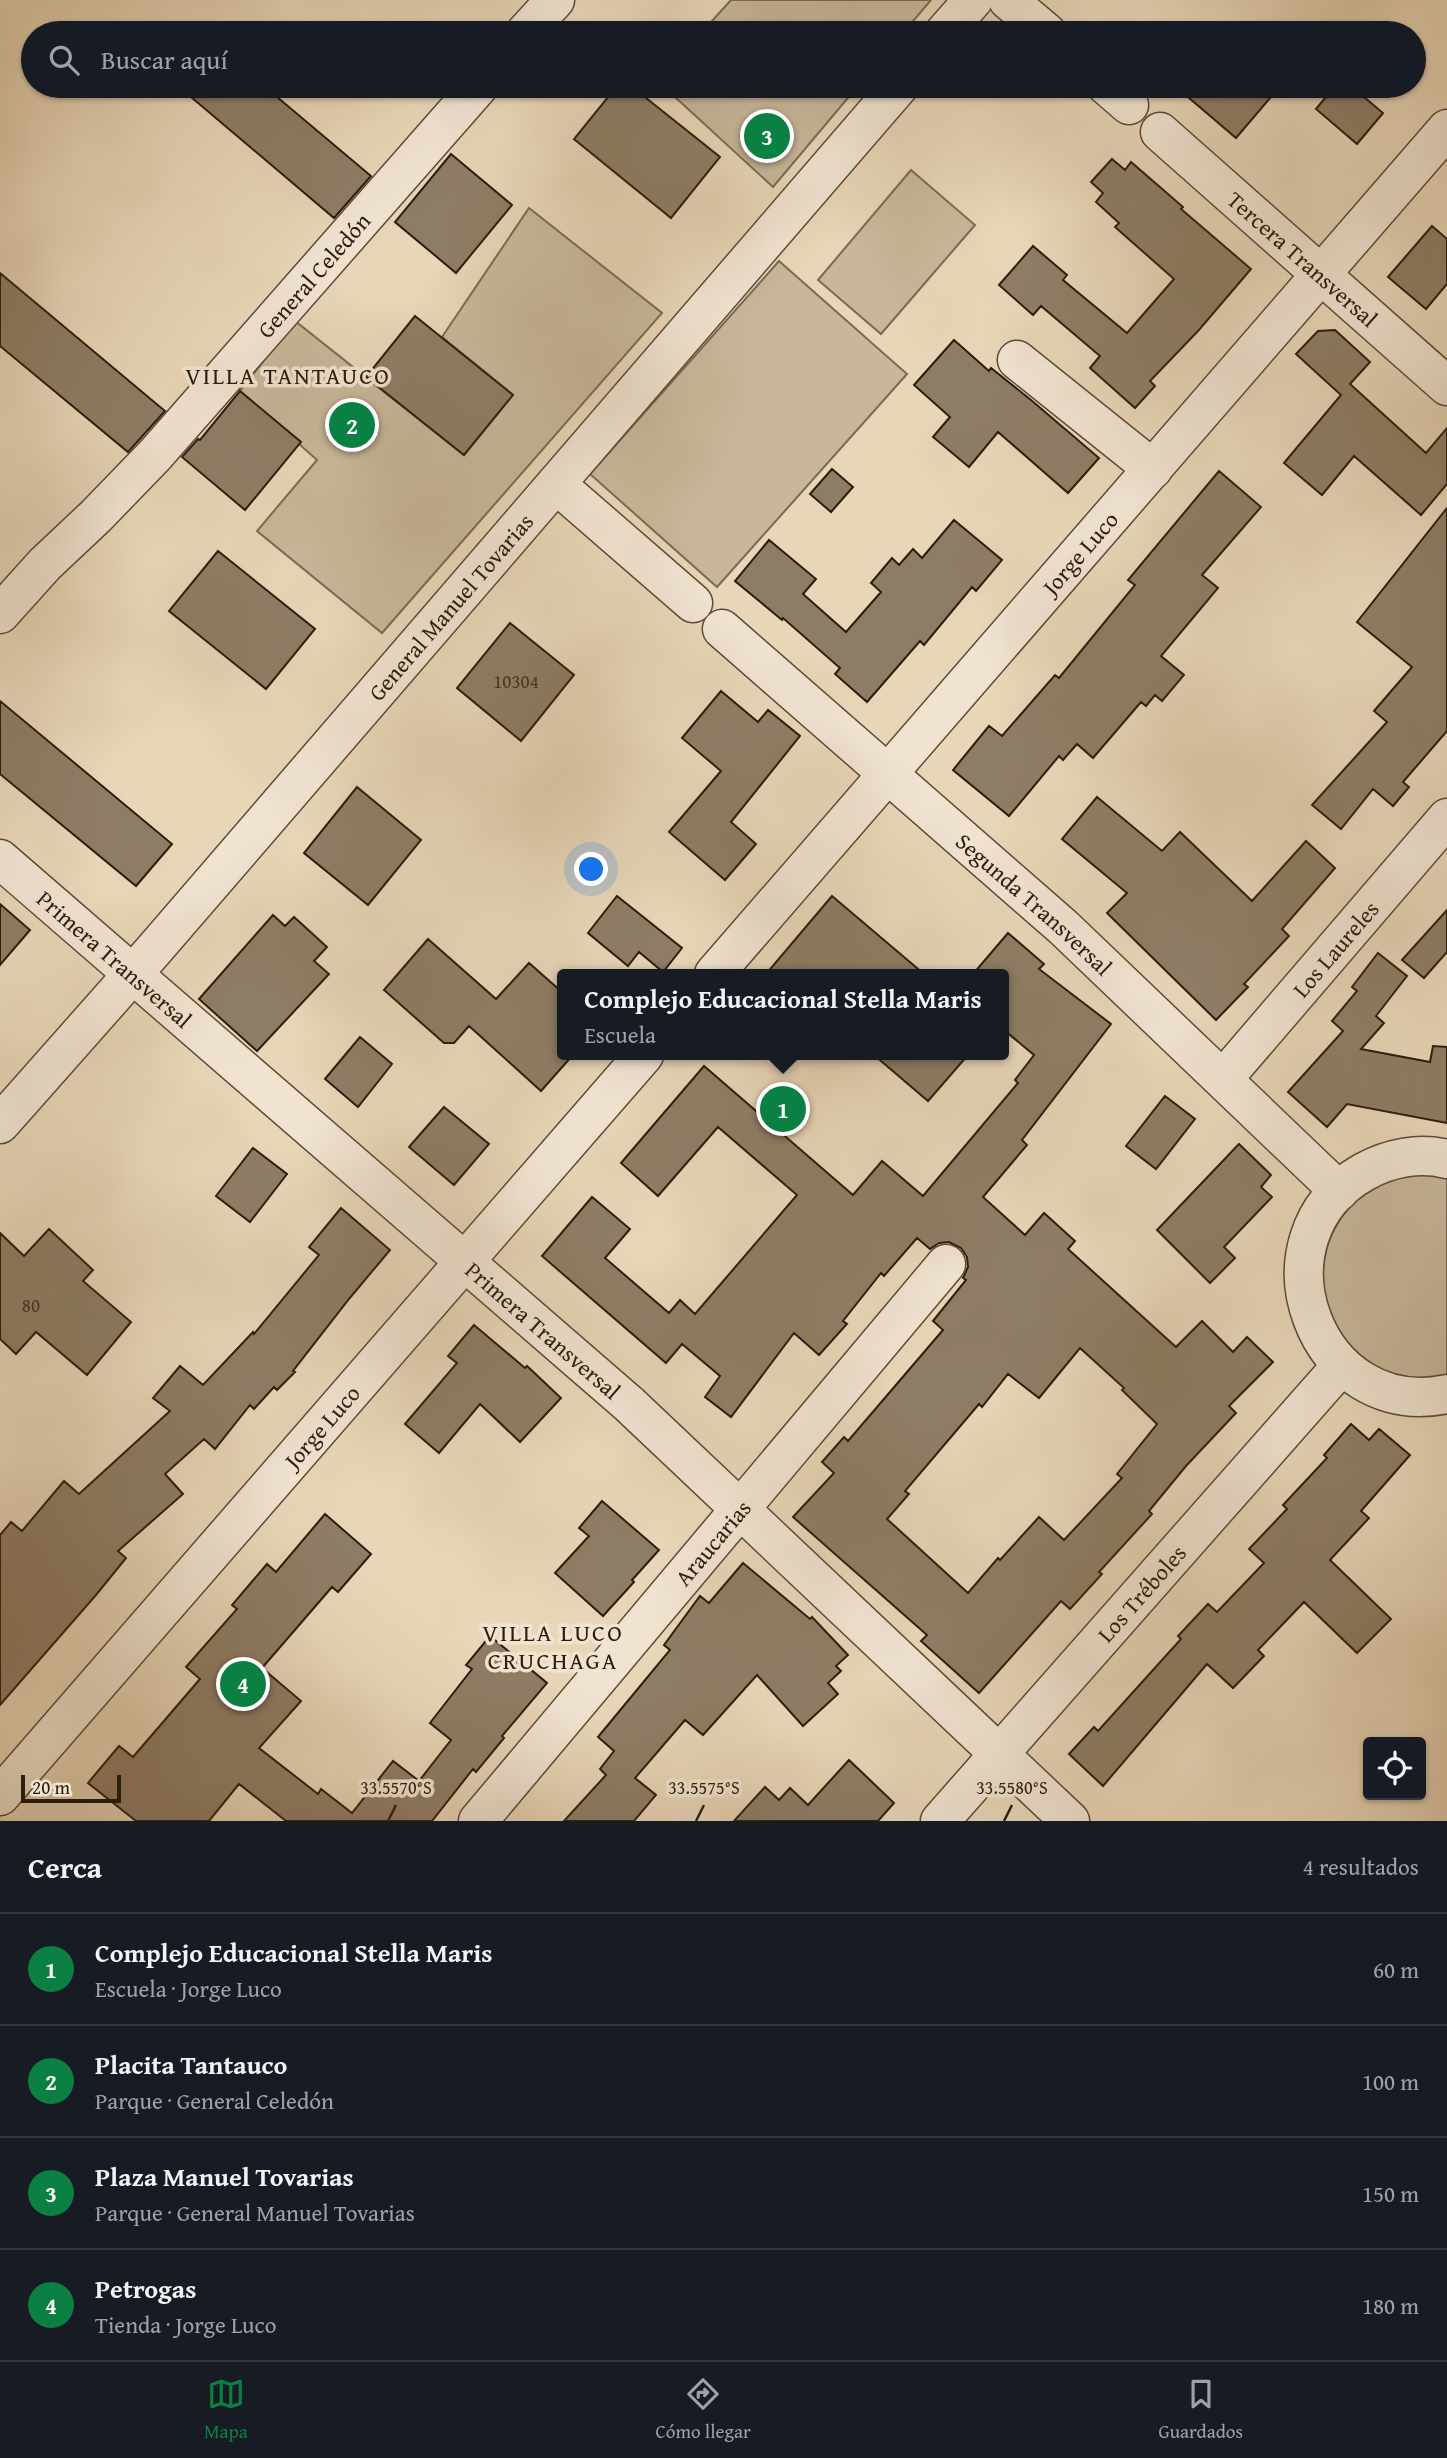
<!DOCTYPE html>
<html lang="es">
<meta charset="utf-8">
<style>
:root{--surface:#171b24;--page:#20242c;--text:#f1f3f6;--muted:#9ea1a6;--line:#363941;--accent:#0b8043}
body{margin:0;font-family:"Gentium Book Plus",serif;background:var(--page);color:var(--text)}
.controls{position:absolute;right:21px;bottom:21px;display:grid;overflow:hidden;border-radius:7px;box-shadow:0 2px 5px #0004}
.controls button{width:63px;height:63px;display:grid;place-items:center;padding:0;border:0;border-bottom:2px solid var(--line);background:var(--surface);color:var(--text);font:35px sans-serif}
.scale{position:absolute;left:21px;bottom:18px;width:100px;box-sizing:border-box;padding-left:7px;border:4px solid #2d1d0d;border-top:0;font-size:19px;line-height:24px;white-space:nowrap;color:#2d1d0d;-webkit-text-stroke:5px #f0e4d1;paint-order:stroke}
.you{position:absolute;left:592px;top:870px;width:24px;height:24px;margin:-18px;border:5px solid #fff;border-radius:50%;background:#1a73e8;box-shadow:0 0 0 10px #1a73e833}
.badge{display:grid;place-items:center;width:46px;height:46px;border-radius:50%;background:var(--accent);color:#fff;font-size:23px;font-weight:700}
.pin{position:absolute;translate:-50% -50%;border:4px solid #fff;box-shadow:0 2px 7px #0006}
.popup{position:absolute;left:557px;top:969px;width:452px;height:91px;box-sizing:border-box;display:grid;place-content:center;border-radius:7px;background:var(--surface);filter:drop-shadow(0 2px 5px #0005);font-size:23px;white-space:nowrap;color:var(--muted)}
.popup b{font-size:26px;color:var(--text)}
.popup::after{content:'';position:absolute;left:50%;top:100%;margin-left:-14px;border:14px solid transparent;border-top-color:var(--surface)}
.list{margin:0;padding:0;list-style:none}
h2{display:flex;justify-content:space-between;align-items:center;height:91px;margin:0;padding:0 28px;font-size:30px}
h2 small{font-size:23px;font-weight:400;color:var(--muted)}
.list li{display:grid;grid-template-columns:46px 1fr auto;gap:21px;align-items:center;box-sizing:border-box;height:112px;padding:0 28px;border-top:2px solid var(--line)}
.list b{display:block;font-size:26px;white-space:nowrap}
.list p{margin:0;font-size:23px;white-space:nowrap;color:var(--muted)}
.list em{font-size:23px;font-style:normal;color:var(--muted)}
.icon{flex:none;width:38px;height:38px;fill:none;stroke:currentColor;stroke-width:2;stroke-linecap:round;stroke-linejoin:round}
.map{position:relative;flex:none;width:1447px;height:1821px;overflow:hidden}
.search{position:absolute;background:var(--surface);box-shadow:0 2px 5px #0004;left:21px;right:21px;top:21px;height:77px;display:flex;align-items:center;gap:18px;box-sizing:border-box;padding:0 24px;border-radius:38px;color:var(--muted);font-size:26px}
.sheet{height:539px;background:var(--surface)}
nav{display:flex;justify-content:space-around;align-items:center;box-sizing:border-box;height:98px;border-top:2px solid var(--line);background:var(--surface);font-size:19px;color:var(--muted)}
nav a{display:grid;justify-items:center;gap:4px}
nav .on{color:var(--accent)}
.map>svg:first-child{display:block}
.green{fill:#c8b79b;stroke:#7a6a54;stroke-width:2}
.building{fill:#8e7d66;stroke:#2d1d0d;stroke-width:2;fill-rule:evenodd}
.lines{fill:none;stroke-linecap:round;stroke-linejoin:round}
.minor-casing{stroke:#5c4b38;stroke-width:41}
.minor{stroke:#f0e4d1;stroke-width:38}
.ticks{fill:none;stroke:#2d1d0d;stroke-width:2.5}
.labels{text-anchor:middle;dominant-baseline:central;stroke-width:7;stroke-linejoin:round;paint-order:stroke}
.number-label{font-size:19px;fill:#453523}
.street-label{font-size:23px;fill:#2d1d0d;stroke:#f0e4d1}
.neighbourhood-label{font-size:24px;letter-spacing:2px;fill:#2d1d0d;stroke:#f0e4d1}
.ticks-label{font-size:18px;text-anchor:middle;fill:#2d1d0d;stroke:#f0e4d1;stroke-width:7;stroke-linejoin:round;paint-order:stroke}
</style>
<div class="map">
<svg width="1447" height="1821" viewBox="0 0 1447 1821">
<rect width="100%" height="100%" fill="#e8d6b8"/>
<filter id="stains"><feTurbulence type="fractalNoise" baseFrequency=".00286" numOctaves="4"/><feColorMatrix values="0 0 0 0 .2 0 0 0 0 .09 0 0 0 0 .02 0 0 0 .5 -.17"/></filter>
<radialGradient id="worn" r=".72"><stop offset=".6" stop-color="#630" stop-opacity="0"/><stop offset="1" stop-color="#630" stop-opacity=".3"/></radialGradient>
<path class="green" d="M731,0H931L903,33H701Z
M663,86H858L773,187Z
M911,170L975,225L881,334L818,280Z
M529,208L662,313L382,633L257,531L317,460L240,391L295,321L464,455L512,394L442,337Z
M779,261L907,374L717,587L590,474Z
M1433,1173L1447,1176V1377C1437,1378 1425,1380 1415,1379C1324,1368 1291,1258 1359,1198C1371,1188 1385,1179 1401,1175C1411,1173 1422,1174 1433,1173Z"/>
<path class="building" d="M178,86H264L371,176L334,218Z
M617,86H631L720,157L671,218L574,139Z
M1175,86H1258L1271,97L1236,138Z
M1335,86H1351L1383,113L1357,144L1316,109Z
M451,154L512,205L456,273L395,222Z
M1112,159L1125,170L1131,162L1183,207L1181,209L1251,269L1198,331L1150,381L1155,386L1135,408L1090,368L1100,356L1041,306L1033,315L999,285L1033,246L1067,275L1063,280L1127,333L1174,279L1115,227L1119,223L1096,202L1103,193L1091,182Z
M1432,226L1447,239V284L1426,309L1388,277Z
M0,273L165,411L128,452L0,346Z
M415,316L513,395L464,455L366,377Z
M1335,330L1370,362L1350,384L1426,453L1447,428V484L1421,515L1354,456L1322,495L1284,463L1341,395L1296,354L1318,331Z
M954,340L989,371L991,368L1031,400L1099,458L1068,493L998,432L969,467L933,437L950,417L914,385Z
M240,391L301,442L245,510L182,457L198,439L200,440Z
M832,469L853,487L831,512L810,494Z
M1219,471L1261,507L1202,575L1218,588L1161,656L1184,675L1162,701L1155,695L1146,706L1141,702L1093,758L1077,744L1063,760L1059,756L1009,816L953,770L989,726L1002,736L1055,675L1059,678L1135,585L1128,580Z
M1447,508V731L1403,782L1409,787L1393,806L1373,789L1341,829L1312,805L1387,722L1374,711L1412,667L1357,622Z
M954,520L1002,560L976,591L972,587L924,645L920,641L867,702L835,674L840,668L783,618L782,620L735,581L769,540L816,579L803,594L846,632L881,592L871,583L892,558L899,565L913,549L922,558Z
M218,551L315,629L266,689L169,611Z
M510,623L574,675L521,741L457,688Z
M721,691L758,722L768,710L800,736L731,822L756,844L725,880L669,832L721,771L682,738Z
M0,701L172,844L136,886L0,774Z
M357,787L421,840L368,905L304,853Z
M1097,797L1162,851L1180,832L1252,901L1306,841L1335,868L1282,929L1289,936L1244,984L1248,987L1216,1020L1107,913L1127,893L1062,839Z
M617,896L682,948L663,972L639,952L628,966L588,933Z
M832,896L924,974H766Z
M0,904L30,930L0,965Z
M1447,910V952L1424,978L1402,960Z
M273,915L285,926L294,917L327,947L314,961L329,974L257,1051L199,999Z
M1008,933L1044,964L1039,969L1111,1024L1022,1140L1027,1145L983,1197L1025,1235L1044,1213L1075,1241L1068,1249L1176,1347L1202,1321L1233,1352L1247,1337L1273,1362L1229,1406L1236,1413L1186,1466L1149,1511L1152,1514L1099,1572L1102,1574L1070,1609L1061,1601L979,1693L921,1641L927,1635L793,1517L834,1473L822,1462L844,1437L848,1441L943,1330L933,1321L966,1280L963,1278L968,1267L967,1257L961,1248L949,1242L939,1243L930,1249L917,1238L884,1276L881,1273L843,1321L847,1324L819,1355L794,1333L731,1417L705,1397L720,1376L682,1344L666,1363L542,1256L592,1197L630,1229L605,1258L669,1313L680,1300L695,1314L797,1195L718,1127L658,1196L621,1163L704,1066L853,1195L882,1161L923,1196L1018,1083L1015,1080L1034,1055L1004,1030V974H973ZM1080,1348L1124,1388L1122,1390L1157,1424L1117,1474L1122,1478L1064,1540L1039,1517L1000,1560L998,1558L968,1593L887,1519L909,1494L905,1491L979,1404L982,1407L1008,1374L1039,1398Z
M428,939L496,999L529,963L563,993V1055L572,1056L541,1091L469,1026L454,1043H444L384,990Z
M1378,953L1407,976L1376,1016L1384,1023L1361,1049L1430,1062L1433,1046L1447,1047V1123L1347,1104L1327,1127L1288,1092L1343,1031L1332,1021L1357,991L1352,987Z
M360,1037L392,1064L358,1107L325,1079Z
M874,1055H968L928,1101Z
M1165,1096L1195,1119L1156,1169L1126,1146Z
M444,1107L489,1144L454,1185L409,1147Z
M1239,1144L1271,1175L1261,1187L1272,1197L1224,1247L1235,1258L1210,1283L1157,1230Z
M253,1148L287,1174L250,1222L216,1196Z
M341,1208L390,1250L349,1299L293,1371L295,1372L277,1390L274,1387L254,1409L250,1405L215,1449L204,1439L165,1474L183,1494L118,1551L126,1558L96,1595L0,1705V1535L11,1522L22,1531L64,1481L79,1494L170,1411L153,1398L180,1366L203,1385L253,1332L254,1334L319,1255L309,1247Z
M49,1229L93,1270L83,1281L131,1322L87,1375L36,1332L16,1354L0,1339V1233L24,1256Z
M474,1325L525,1368L527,1366L561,1398L520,1442L480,1404L439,1453L405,1424L457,1363L448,1356Z
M1351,1424L1369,1440L1379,1429L1410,1455L1361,1511L1369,1518L1330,1560L1391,1619L1357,1653L1304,1602L1258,1650L1264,1656L1233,1688L1207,1664L1103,1786L1069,1754L1094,1727L1098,1731L1181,1639L1178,1636L1208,1604L1217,1612L1264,1563L1249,1549L1287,1509L1283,1505L1327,1458L1324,1455Z
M602,1501L659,1550L632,1580L634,1582L603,1616L555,1573L589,1536L579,1528Z
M325,1514L371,1554L338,1592L332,1587L262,1668L301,1701L259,1748L318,1794L321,1789L352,1813L393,1761L419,1781L451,1740L430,1723L472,1669L466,1665L490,1636L547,1683L502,1736L504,1738L476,1772L473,1769L432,1821H286L239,1784L209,1821H136L88,1783L119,1746L133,1757L200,1679L186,1667L237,1609L232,1605L267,1564L276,1572Z
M743,1563L810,1619L812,1617L848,1655L836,1666L841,1671L828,1683L838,1694L803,1726L757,1675L703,1735L685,1720L635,1778L656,1795L634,1821H564L606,1775L600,1769L614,1751L598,1737L670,1650L664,1645L700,1596L709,1603Z
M849,1760L894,1803L878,1821H734L765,1787L779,1800L790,1788L808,1805Z"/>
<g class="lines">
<defs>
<g id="minor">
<path d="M1008,0L1047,33"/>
<path d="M525,33L555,0"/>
<path d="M944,33L973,0"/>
<path d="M1107,86L1129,105"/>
<path id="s1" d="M1160,132L1447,386"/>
<path d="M1017,360L1153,469"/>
<path d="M556,484L693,603"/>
<path id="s2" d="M0,614L45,564L96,516L155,455L479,86"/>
<path id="s3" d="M722,629L1063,927L1339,1191"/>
<path id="s4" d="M0,859L629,1404L1070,1821"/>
<path id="s5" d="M714,974L1447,129"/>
<path id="s6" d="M1223,1079L1447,818"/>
<path id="s7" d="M0,1124L153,951L899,86"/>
<path d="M1447,1159C1419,1152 1389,1158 1364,1172C1247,1238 1315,1422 1447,1394"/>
<path id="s8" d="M0,1796L644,1055"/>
<path id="s9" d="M478,1821L946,1264"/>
<path id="s10" d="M940,1821L1342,1365"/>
</g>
</defs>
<use href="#minor" class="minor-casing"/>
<use href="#minor" class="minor"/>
</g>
<path class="ticks" d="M388,1821L396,1805M696,1821L704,1805M1004,1821L1012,1805"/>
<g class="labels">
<g class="number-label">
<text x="516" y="681">10304</text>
<text x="31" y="1305">80</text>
</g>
<g class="street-label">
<text stroke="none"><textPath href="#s1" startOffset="191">Tercera Transversal</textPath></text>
<text stroke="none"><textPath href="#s2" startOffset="462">General Celedón</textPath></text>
<text stroke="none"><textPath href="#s5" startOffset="558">Jorge Luco</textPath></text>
<text stroke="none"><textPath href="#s7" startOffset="686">General Manuel Tovarias</textPath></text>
<text stroke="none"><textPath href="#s3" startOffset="416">Segunda Transversal</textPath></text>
<text stroke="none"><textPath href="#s6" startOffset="172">Los Laureles</textPath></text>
<text stroke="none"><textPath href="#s4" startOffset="152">Primera Transversal</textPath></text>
<text stroke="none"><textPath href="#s4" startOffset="719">Primera Transversal</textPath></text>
<text stroke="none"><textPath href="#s8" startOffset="490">Jorge Luco</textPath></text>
<text stroke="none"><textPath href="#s9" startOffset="364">Araucarias</textPath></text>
<text stroke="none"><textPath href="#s10" startOffset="304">Los Tréboles</textPath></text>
</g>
<g class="neighbourhood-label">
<text x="288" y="375">VILLA TANTAUCO</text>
<text x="553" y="1632">VILLA LUCO<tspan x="553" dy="28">CRUCHAGA</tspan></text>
</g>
</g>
<g class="ticks-label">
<text x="396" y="1794">33.5570°S</text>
<text x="704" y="1794">33.5575°S</text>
<text x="1012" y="1794">33.5580°S</text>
</g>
<rect width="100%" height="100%" filter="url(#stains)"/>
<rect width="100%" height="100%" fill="url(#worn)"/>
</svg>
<div class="controls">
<button><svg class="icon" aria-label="locate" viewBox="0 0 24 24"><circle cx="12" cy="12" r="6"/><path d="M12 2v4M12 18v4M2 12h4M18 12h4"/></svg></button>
</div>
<div class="scale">20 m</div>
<div class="you"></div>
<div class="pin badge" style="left:783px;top:1109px">1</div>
<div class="popup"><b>Complejo Educacional Stella Maris</b>Escuela</div>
<div class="pin badge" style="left:352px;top:425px">2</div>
<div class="pin badge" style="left:767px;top:136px">3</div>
<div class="pin badge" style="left:243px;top:1684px">4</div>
<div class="search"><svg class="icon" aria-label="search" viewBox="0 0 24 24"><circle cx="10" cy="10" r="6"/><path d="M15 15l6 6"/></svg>Buscar aquí</div>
</div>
<section class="sheet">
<h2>Cerca<small>4 resultados</small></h2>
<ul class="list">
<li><span class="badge">1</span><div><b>Complejo Educacional Stella Maris</b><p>Escuela · Jorge Luco</p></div><em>60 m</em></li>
<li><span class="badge">2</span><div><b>Placita Tantauco</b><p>Parque · General Celedón</p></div><em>100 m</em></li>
<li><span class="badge">3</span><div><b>Plaza Manuel Tovarias</b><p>Parque · General Manuel Tovarias</p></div><em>150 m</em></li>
<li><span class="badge">4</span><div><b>Petrogas</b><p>Tienda · Jorge Luco</p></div><em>180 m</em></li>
</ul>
</section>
<nav>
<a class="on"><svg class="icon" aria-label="map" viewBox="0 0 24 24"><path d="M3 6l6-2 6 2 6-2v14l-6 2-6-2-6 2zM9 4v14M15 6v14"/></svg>Mapa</a>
<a><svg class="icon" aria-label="directions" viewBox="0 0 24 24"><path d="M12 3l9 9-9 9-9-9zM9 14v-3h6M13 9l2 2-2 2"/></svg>Cómo llegar</a>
<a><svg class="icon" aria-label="saved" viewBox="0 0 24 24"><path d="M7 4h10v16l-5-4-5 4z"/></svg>Guardados</a>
</nav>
